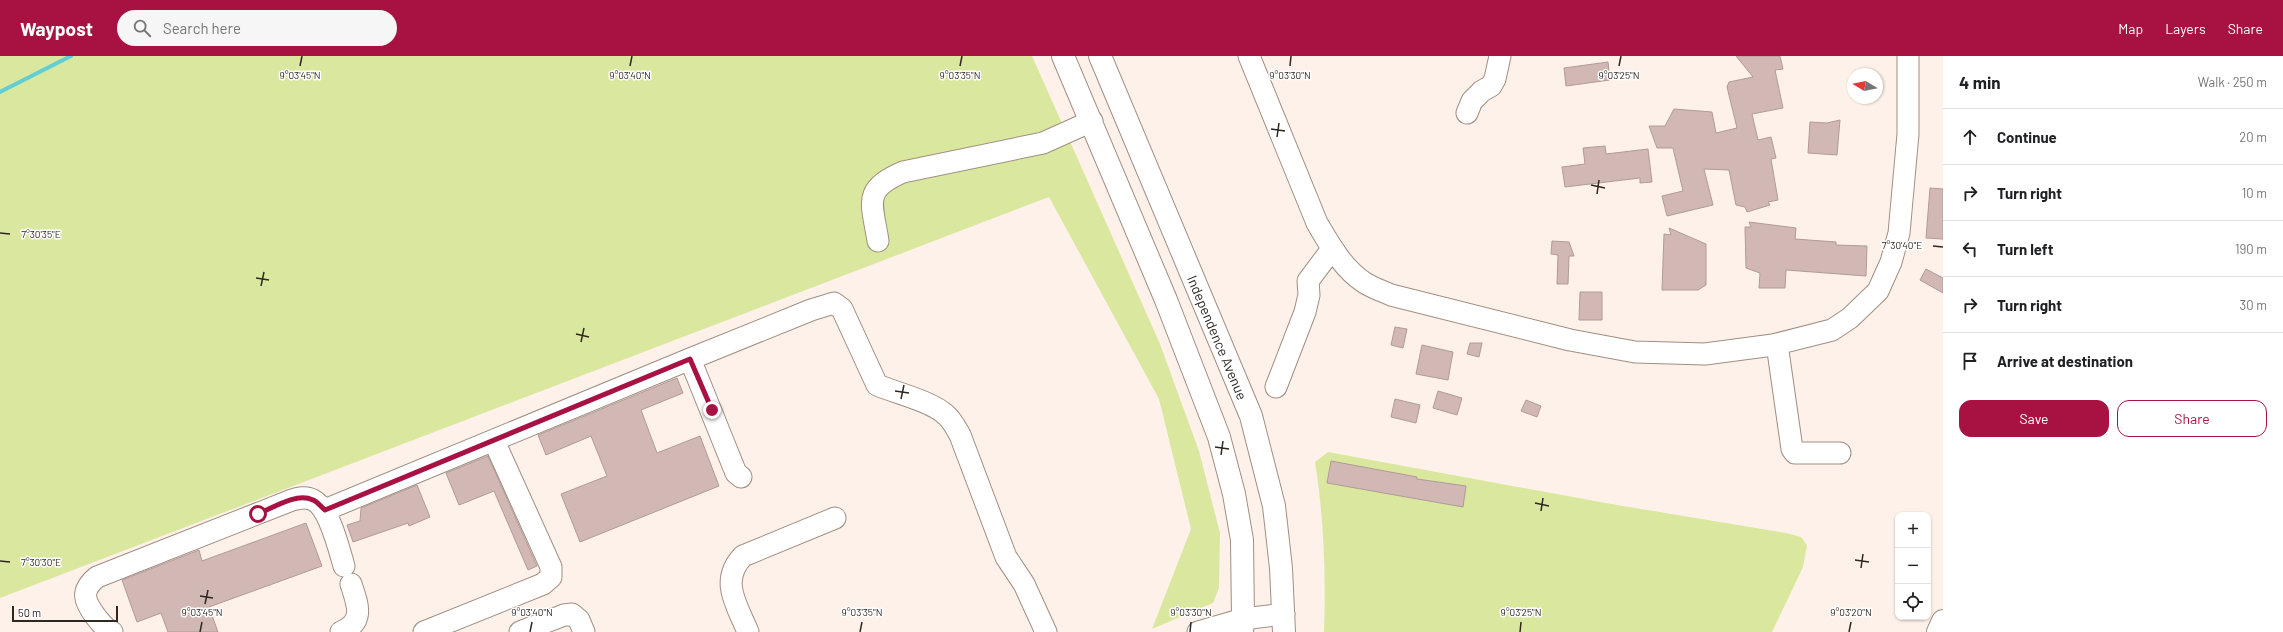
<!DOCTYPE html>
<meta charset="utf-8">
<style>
:root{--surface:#fff;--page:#f6f6f6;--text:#202124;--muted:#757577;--line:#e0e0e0;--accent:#a81243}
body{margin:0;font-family:Barlow,sans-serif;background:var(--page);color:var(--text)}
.controls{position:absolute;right:12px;bottom:12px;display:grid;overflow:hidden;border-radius:8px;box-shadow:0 1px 3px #0004}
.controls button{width:36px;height:36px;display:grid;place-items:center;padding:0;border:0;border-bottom:1px solid var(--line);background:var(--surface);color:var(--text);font:20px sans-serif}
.compass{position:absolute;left:1847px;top:12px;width:36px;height:36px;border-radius:50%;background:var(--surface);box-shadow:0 1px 3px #0004;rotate:280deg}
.scale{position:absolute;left:12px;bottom:10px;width:106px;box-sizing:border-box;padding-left:4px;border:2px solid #2f2722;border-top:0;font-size:11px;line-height:14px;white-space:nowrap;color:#2f2722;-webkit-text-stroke:3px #fff;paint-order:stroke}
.stop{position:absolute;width:12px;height:12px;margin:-9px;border:3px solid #a81243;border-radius:50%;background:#fff}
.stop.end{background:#a81243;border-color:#fff;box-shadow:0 1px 4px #0008}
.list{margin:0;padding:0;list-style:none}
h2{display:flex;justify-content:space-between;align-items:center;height:52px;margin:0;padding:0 16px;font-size:17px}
h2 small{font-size:13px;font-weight:400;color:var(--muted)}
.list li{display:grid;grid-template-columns:26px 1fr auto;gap:12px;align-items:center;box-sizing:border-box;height:56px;padding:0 16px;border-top:1px solid var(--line)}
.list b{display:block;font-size:15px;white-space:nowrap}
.list em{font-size:13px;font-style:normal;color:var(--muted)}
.actions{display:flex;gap:8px;padding:12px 16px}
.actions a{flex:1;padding:9px 0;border:1px solid var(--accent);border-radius:12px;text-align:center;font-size:14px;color:var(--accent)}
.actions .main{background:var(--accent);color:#fff}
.icon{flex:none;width:22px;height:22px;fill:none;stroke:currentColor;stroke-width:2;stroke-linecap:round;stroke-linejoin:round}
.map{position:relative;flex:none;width:1943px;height:576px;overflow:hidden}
header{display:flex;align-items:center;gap:24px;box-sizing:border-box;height:56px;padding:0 20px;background:var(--accent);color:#fff}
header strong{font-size:19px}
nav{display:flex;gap:22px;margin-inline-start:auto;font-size:14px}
.search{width:280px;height:36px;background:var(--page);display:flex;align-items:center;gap:10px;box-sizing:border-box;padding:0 14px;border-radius:22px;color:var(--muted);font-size:15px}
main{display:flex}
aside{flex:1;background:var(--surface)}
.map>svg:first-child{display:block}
.green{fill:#dae89f}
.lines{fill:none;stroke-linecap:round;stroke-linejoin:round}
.stream{stroke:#60ced3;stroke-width:4}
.building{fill:#d1b8b5;stroke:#b29a97}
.minor-casing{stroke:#a18e82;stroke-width:23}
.major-casing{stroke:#a18e82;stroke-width:24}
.minor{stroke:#fff;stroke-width:21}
.major{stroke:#fff;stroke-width:22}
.route{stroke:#a81243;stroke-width:5}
.ticks{fill:none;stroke:#2f2722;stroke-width:1.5}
.labels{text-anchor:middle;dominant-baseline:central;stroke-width:3;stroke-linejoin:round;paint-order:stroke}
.street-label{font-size:14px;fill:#2f2722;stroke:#fff}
.ticks-label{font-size:10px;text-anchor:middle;fill:#2f2722;stroke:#fff;stroke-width:3;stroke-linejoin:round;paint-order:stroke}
</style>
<header>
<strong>Waypost</strong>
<div class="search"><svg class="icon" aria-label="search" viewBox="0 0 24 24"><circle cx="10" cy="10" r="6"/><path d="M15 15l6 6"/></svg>Search here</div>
<nav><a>Map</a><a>Layers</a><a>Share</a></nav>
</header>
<main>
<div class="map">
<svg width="1943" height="576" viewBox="0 0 1943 576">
<rect width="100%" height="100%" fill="#fdf1e9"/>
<path class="green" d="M0,0H1032L1160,288L1199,395L1220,477L1219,532L1213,547L1152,573L1191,473L1159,343L1049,141L0,542Z
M1328,396L1611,448L1786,477L1801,481L1807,489L1803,511L1772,576H1324C1326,519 1324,463 1315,406Z"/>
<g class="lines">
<path class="stream" d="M0,36L71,0"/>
</g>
<path class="building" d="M1736,0H1780L1783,13L1775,14L1783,52L1752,58L1758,84L1771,81L1776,102L1771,103L1778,144L1768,146L1770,149L1747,156L1745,151L1736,149L1729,114L1704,113L1713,149L1667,160L1662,140L1683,135L1673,92H1657L1649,70H1665L1674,53L1712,56L1716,77L1737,72L1727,31L1729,26L1753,21Z
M1608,6L1610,24L1566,30L1564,12Z
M1840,64L1837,99L1808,97L1810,66L1827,67Z
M1605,90L1606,98L1648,93L1652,126L1640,127V122L1565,131L1562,111L1585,108L1583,92Z
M1930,132L1943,133V183L1926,182Z
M1749,166L1796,172L1795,183L1836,186V189L1867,190L1866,220L1786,214L1785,232H1759L1760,217L1746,212L1745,171H1751Z
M1669,172L1706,188V229L1698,234H1662L1664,178L1671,179Z
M1552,185L1569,186L1574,200H1569L1568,228H1557L1558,199L1551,198Z
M1926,213L1943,222V237L1920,224Z
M1580,236H1602V264H1579Z
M1395,271L1407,273L1403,292L1391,289Z
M1470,287H1482L1479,301L1467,298Z
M1422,289L1453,296L1448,324L1416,318Z
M677,322L683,337L641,354L657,397L700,380L719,430L580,486L561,438L607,420L591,380L546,399L538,379Z
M1438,335L1462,342L1457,359L1433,352Z
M1395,343L1420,349L1416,367L1391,361Z
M1526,344L1541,350L1537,361L1521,355Z
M488,400L537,510L528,514L494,435L459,449L446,417Z
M1331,405L1417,421V423L1466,430L1463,451L1327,427Z
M417,429L430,461L409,470L408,467L353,486L347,469L360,465L361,452Z
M306,467L322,510L209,551L218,576H168L161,557L137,566L122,524L199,494L202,505Z"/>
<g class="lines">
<defs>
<path id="minor" d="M1249,0L1317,167C1330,189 1343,213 1365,227C1373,232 1382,235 1391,239L1570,284L1635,296L1705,298L1773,289L1832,274L1850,262L1878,235L1891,206L1899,177L1908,78V0
M1467,57L1472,45L1482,35L1491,30L1495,23L1500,0
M878,185C872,146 862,134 903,116L1043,87L1092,65
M1777,288L1792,393L1795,397H1840
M690,303L736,417L741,421
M1276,331L1305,256L1309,239L1308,225L1332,193
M325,454L690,303L811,254L834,247L842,253L877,329C896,337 931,345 946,359C952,364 956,372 960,379L1006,501L1024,528L1046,576
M112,576C105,573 101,567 96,561C84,545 80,535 97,521L292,444C299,442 306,440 313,444C329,451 339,493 344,510
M341,576C365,566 358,549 351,528
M424,576L543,528L551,521V511L494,385
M520,576L564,559L572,558L579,564L584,576
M748,576C737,549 719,525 743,500L835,462
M1198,576L1243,563L1284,558"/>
<g id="major">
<path d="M1063,0L1166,244L1219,381L1234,438L1242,484L1243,563L1242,576"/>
<path id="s1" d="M1100,0L1251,360L1274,450L1281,512L1284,576"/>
<path d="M1938,576L1943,565"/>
</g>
</defs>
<use href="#minor" class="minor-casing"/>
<use href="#major" class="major-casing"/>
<use href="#minor" class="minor"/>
<use href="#major" class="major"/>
</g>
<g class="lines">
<path class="route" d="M258,458C273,452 296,436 313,444C317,445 321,451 325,454L690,303L712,354"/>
</g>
<path class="ticks" d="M300,10L302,0M630,10L632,0M960,10L962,0M1290,10L1291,0M1619,10L1621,0M1271,73L1285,75M1277,81L1279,67M1591,129L1605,132M1597,138L1599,124M0,177L10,178M1933,190L1943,191M256,222L269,224M261,230L264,216M576,278L589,281M581,286L584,272M895,335L909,337M901,343L904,329M1215,391L1229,393M1221,399L1223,385M1535,447L1549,450M1541,455L1543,442M1855,504L1869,506M0,505L10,506M1861,512L1863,498M200,540L213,542M205,548L208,534M200,576L202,566M530,576L532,566M860,576L862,566M1190,576L1191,566M1520,576L1521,566M1849,576L1851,566"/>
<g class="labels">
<g class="street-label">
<text stroke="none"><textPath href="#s1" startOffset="305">Independence Avenue</textPath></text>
</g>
</g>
<g class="ticks-label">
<text x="300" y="23">9°03'45"N</text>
<text x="630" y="23">9°03'40"N</text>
<text x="960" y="23">9°03'35"N</text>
<text x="1290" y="23">9°03'30"N</text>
<text x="1619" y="23">9°03'25"N</text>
<text x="41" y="182">7°30'35"E</text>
<text x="1902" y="193">7°30'40"E</text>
<text x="41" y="510">7°30'30"E</text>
<text x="202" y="560">9°03'45"N</text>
<text x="532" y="560">9°03'40"N</text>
<text x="862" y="560">9°03'35"N</text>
<text x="1191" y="560">9°03'30"N</text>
<text x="1521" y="560">9°03'25"N</text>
<text x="1851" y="560">9°03'20"N</text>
</g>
</svg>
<div class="controls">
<button>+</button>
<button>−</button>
<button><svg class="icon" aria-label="locate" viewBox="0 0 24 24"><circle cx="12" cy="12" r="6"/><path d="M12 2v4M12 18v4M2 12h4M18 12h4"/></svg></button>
</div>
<svg class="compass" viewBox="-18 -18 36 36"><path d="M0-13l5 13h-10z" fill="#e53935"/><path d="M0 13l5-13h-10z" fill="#757577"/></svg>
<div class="scale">50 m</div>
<div class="stop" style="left:258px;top:458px"></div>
<div class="stop end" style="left:712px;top:354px"></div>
</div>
<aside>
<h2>4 min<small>Walk · 250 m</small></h2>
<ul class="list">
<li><svg class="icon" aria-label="ahead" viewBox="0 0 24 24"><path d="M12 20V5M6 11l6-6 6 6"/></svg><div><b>Continue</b></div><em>20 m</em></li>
<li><svg class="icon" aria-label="right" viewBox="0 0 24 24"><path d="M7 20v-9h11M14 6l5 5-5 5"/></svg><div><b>Turn right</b></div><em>10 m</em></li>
<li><svg class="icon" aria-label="left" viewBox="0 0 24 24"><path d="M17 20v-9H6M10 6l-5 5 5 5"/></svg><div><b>Turn left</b></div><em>190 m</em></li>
<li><svg class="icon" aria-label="right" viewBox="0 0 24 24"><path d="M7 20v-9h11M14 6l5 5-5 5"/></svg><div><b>Turn right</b></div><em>30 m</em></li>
<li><svg class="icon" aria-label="arrive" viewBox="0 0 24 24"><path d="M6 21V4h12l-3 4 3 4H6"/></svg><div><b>Arrive at destination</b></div></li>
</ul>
<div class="actions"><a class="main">Save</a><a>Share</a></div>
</aside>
</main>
